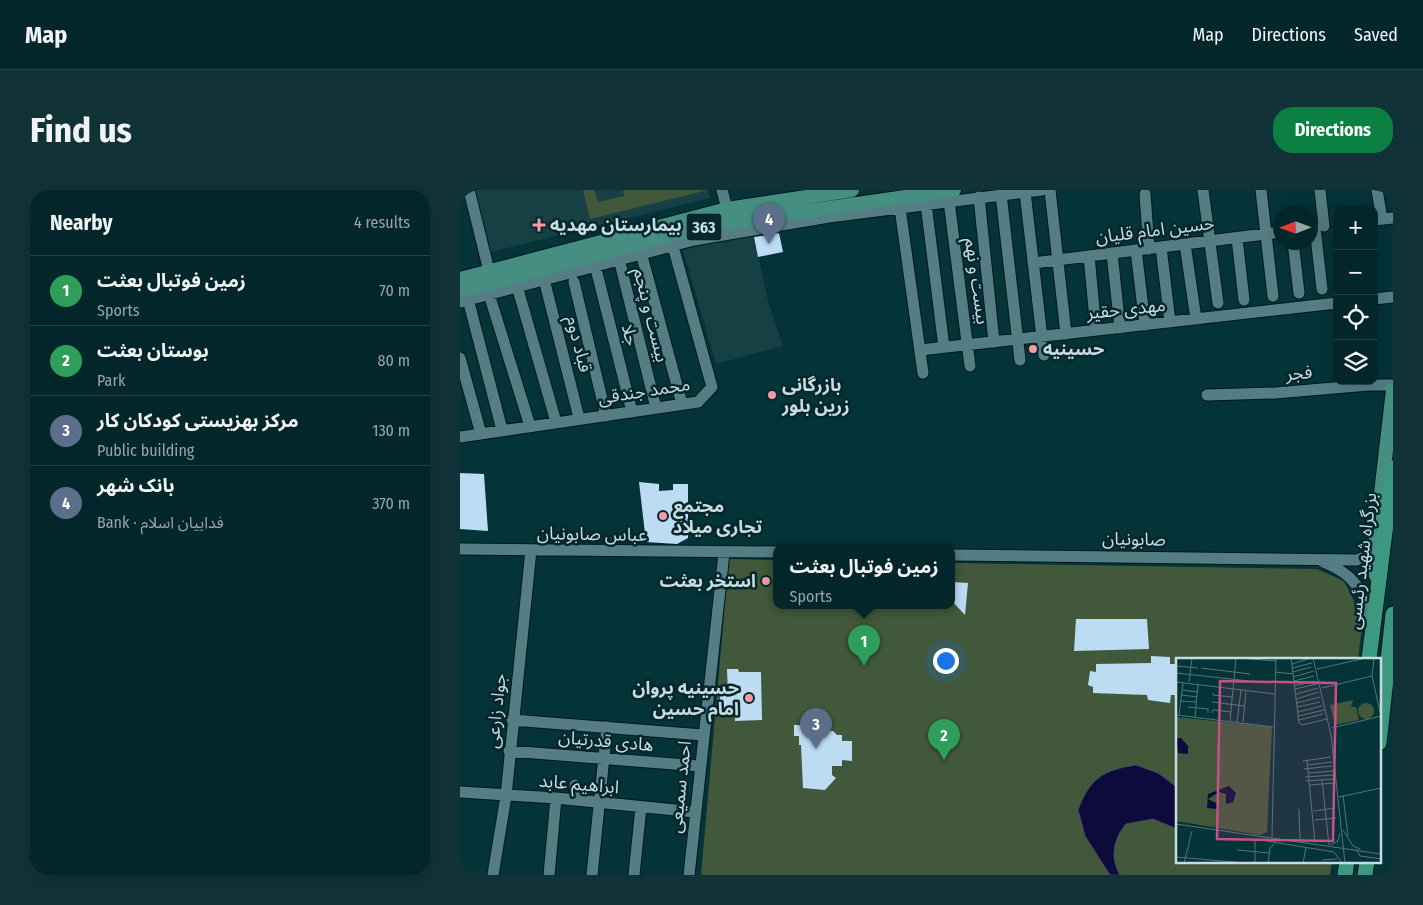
<!DOCTYPE html>
<meta charset="utf-8">
<style>
:root{--surface:#03262a;--page:#113236;--text:#f1f3f6;--muted:#97a5a8;--line:#244347;--accent:#0b8043}
body{margin:0;font-family:"Fira Sans Condensed","Noto Sans Arabic",sans-serif;background:var(--page);color:var(--text)}
.controls{position:absolute;right:15px;top:15px;display:grid;overflow:hidden;border-radius:10px;box-shadow:0 5px 20px #0002}
.controls button{width:45px;height:45px;display:grid;place-items:center;padding:0;border:0;border-bottom:1px solid var(--line);background:var(--surface);color:var(--text);font:25px sans-serif}
.compass{position:absolute;left:813px;top:15px;width:45px;height:45px;border-radius:50%;background:var(--surface);box-shadow:0 5px 20px #0002;rotate:269deg}
.you{position:absolute;left:485px;top:470px;width:18px;height:18px;margin:-12px;border:4px solid #fff;border-radius:50%;background:#1a73e8;box-shadow:0 0 0 8px #1a73e833}
.badge{display:grid;place-items:center;width:32px;height:32px;border-radius:50%;background:var(--accent);color:#fff;font-size:16px;font-weight:700}
.pin{position:absolute;translate:-50% -41px;filter:drop-shadow(0 1px 2px #0008)}
.pin::after{content:'';position:absolute;top:26px;width:18px;height:15px;background:inherit;clip-path:polygon(0 0,100% 0,50% 100%)}
.popup{position:absolute;left:313px;top:354px;width:182px;height:65px;box-sizing:border-box;display:grid;place-content:center;border-radius:10px;background:var(--surface);filter:drop-shadow(0 1px 4px #0005);font-size:16px;white-space:nowrap;color:var(--muted)}
.popup b{font-size:19px;color:var(--text)}
.popup::after{content:'';position:absolute;left:50%;top:100%;margin-left:-10px;border:10px solid transparent;border-top-color:var(--surface)}
.list{margin:0;padding:0;list-style:none}
h2{display:flex;justify-content:space-between;align-items:center;height:65px;margin:0;padding:0 20px;font-size:21px}
h2 small{font-size:16px;font-weight:400;color:var(--muted)}
.list li{display:grid;grid-template-columns:32px 1fr auto;gap:15px;align-items:center;box-sizing:border-box;height:70px;padding:0 20px;border-top:1px solid var(--line)}
.list b{display:block;font-size:19px;white-space:nowrap}
.list p{margin:0;font-size:16px;white-space:nowrap;color:var(--muted)}
.list em{font-size:16px;font-style:normal;color:var(--muted)}
.icon{flex:none;width:28px;height:28px;fill:none;stroke:currentColor;stroke-width:2;stroke-linecap:round;stroke-linejoin:round}
.map{position:relative;flex:none;width:933px;height:685px;overflow:hidden;border-radius:20px}
header{display:flex;align-items:center;gap:30px;box-sizing:border-box;height:70px;padding:0 25px;background:var(--surface);border-bottom:1px solid var(--line)}
header strong{font-size:24px}
nav{display:flex;gap:28px;margin-inline-start:auto;font-size:18px}
.intro{display:flex;align-items:center;justify-content:space-between;box-sizing:border-box;height:120px;padding:0 30px}
h1{margin:0;font-size:35px}
.button{padding:12px 22px;border-radius:20px;background:var(--accent);color:#fff;font-size:18px;font-weight:700}
main{display:flex;gap:30px;padding:0 30px}
aside{flex:1;background:var(--surface);border-radius:20px;box-shadow:0 5px 20px #0002}
.map>svg:first-child{display:block}
.built{fill:#174045}
.green{fill:#41583b}
.water{fill:#0c0b3b;stroke:#444a6c}
.building{fill:#bcdcf4}
.lines{fill:none;stroke-linecap:round;stroke-linejoin:round}
.minor-casing{stroke:#00191d;stroke-width:13}
.major-casing{stroke:#00191d;stroke-width:16}
.highway-casing{stroke:#00191d;stroke-width:17}
.minor{stroke:#547e84;stroke-width:11}
.major{stroke:#468e82;stroke-width:14}
.highway{stroke:#3d9881;stroke-width:15}
.poi-dot{fill:#f49aa0;stroke:#06272c;stroke-width:2}
.labels{text-anchor:middle;dominant-baseline:central;stroke-width:5;stroke-linejoin:round;paint-order:stroke}
.shield{fill:#06272c;stroke:#8da6aa;stroke-width:1}
.shield-label{font-size:16px;font-weight:bold;fill:#c7dce0}
.poi-label{font-size:18px;font-weight:bold;fill:#c7dce0;stroke:#06272c;text-anchor:start}
.street-label{font-size:18px;fill:#c7dce0;stroke:#06272c}
.inset-road{fill:none;stroke:#52777b;stroke-width:1}
.view{fill:#c45383;fill-opacity:0.15;stroke:#c45383;stroke-width:2.5}
.inset-edge{fill:none;stroke:#c7dce0;stroke-width:2.5}
</style>
<header>
<strong>Map</strong>
<nav><a>Map</a><a>Directions</a><a>Saved</a></nav>
</header>
<div class="intro"><h1>Find us</h1><a class="button">Directions</a></div>
<main>
<aside>
<h2>Nearby<small>4 results</small></h2>
<ul class="list">
<li><span class="badge" style="background:#2e9e5b">1</span><div><b>زمین فوتبال بعثت</b><p>Sports</p></div><em>70 m</em></li>
<li><span class="badge" style="background:#2e9e5b">2</span><div><b>بوستان بعثت</b><p>Park</p></div><em>80 m</em></li>
<li><span class="badge" style="background:#5c6f8a">3</span><div><b>مرکز بهزیستی کودکان کار</b><p>Public building</p></div><em>130 m</em></li>
<li><span class="badge" style="background:#5c6f8a">4</span><div><b>بانک شهر</b><p>Bank · فداییان اسلام</p></div><em>370 m</em></li>
</ul>
</aside>
<div class="map">
<svg width="933" height="685" viewBox="0 0 933 685">
<rect width="100%" height="100%" fill="#043338"/>
<path class="built" d="M12,0H248L250,8L27,63Z
M294,47L308,111L323,156L256,174L223,60L249,52Z"/>
<path class="green" d="M123,0H134L138,12L164,6L163,0H248L130,29Z
M269,369L316,370V415H492V373L857,379L884,391L903,429L898,469H717V671H872L870,685H241Z"/>
<path class="water" d="M676,575L698,583L717,597V639L693,629L666,634C653,650 650,667 660,685H650L625,646L618,620C630,588 643,580 676,575Z"/>
<path class="building" d="M319,43L323,62L298,67L294,47Z
M0,283L24,284L28,341L0,339Z
M179,292L199,294V301L213,300V294H228V348L217,354L186,352Z
M492,392L508,393L505,425L492,411Z
M616,429H687L689,459L614,461Z
M691,466L710,467V474H716L717,505H711L710,513L688,510L687,505L633,503V497L628,495L630,481L636,482V474L691,473Z
M267,479H278L279,482H301L302,530L275,531V519L260,520V505H268Z
M334,535L360,536V541H373L377,545H382V551H392V571L382,570V576H372V585L376,588L365,600L343,598L341,555H339V546H334Z"/>
<g class="lines">
<defs>
<path id="minor" d="M9,0L29,81
M262,0L267,19
M590,0L606,144
M743,0L758,113
M801,0L813,106
M860,0L864,36
M917,0L922,29
M565,2L584,165
M541,4L560,170
M685,4L689,59
M519,7L534,152
M489,11L510,176
M466,14L484,157
M440,18L463,183
M914,30L933,28
M855,38L862,99
M777,48L784,110
M833,52L839,103
M725,54L736,129
M701,57L710,132
M676,60L685,135
M652,63L660,138
M629,66L636,140
M159,69L196,218
M183,70L222,214
M573,73L821,42
M135,75L172,222
M84,89L119,228
M114,92L146,226
M57,96L96,232
M29,104L70,236
M8,109L42,240
M914,109L933,107
M0,112L234,50L369,27L582,0
M460,160L877,113
M0,168L21,244
M747,205L815,203L909,195H933
M0,247L238,212L252,197L211,49
M0,359L316,362
M492,365L897,370L914,363L917,357
M863,372C896,385 904,401 910,435
M52,530L243,545
M49,561L239,576
M0,602L96,608L235,622
M114,610L115,595
M33,685L46,606L71,360
M89,685L96,608
M132,685L147,537
M174,685L181,617
M229,685L264,363"/>
<path id="major" d="M0,89L267,19L392,0
M0,101L210,45L271,32L494,0
M916,386L914,363L933,200"/>
<path id="highway" d="M909,469L933,278
M919,553L933,424
M885,685L887,671
M905,685L907,671"/>
</defs>
<use href="#minor" class="minor-casing"/>
<use href="#major" class="major-casing"/>
<use href="#highway" class="highway-casing"/>
<use href="#minor" class="minor"/>
<use href="#major" class="major"/>
<use href="#highway" class="highway"/>
</g>
<g class="poi-dot">
<path d="M76.5 27.5h5v5h5v5h-5v5h-5v-5h-5v-5h5z"/>
<circle cx="573" cy="159" r="5"/>
<circle cx="312" cy="205" r="5"/>
<circle cx="203" cy="326" r="5"/>
<circle cx="306" cy="391" r="5"/>
<circle cx="289" cy="508" r="5"/>
</g>
<g class="labels">
<rect class="shield" x="226.5" y="23.5" width="35" height="27" rx="4"/>
<g class="shield-label">
<text x="244" y="37">363</text>
</g>
<g class="poi-label">
<text x="90" y="35">بیمارستان مهدیه</text>
<text x="583" y="159">حسینیه</text>
<text x="322" y="195">بازرگانی<tspan x="322" dy="21">زرین بلور</tspan></text>
<text x="213" y="316">مجتمع<tspan x="213" dy="21">تجاری میلاد</tspan></text>
<text x="296" y="391" text-anchor="end">استخر بعثت</text>
<text x="279" y="498" text-anchor="end">حسینیه پروان<tspan x="279" dy="21">امام حسین</tspan></text>
</g>
<g class="street-label">
<text transform="translate(695 40) rotate(-7)">حسین امام قلیان</text>
<text transform="translate(517 91) rotate(82)">بیست و نهم</text>
<text transform="translate(666 119) rotate(-6)">مهدی حقیر</text>
<text transform="translate(191 125) rotate(76)">بیست و پنجم</text>
<text transform="translate(170 145) rotate(76)">جلا</text>
<text transform="translate(119 154) rotate(76)">قباد دوم</text>
<text transform="translate(839 183) rotate(-5)">فجر</text>
<text transform="translate(184 201) rotate(-9)">محمد جندقی</text>
<text transform="translate(132 344) rotate(1)">عباس صابونیان</text>
<text transform="translate(674 349) rotate(1)">صابونیان</text>
<text transform="translate(902 371) rotate(-83)">بزرگراه شهید رئیسی</text>
<text transform="translate(36 521) rotate(-84)">جواد زارعی</text>
<text transform="translate(146 551) rotate(5)">هادی قدرتیان</text>
<text transform="translate(119 594) rotate(5)">ابراهیم عابد</text>
<text transform="translate(220 597) rotate(-84)">احمد سمیعی</text>
</g>
</g>
<g transform="translate(716 468)">
<rect width="205" height="205" fill="#043338"/>
<path d="M177,42L175,49H180L183,62L159,67L154,47ZM182 53a8 8 0 1 1 16 0a8 8 0 1 1-16 0ZM0,59L96,69L91,174L84,177L0,163Z" fill="#41583b"/>
<path d="M0,80H5L12,88V96L2,95ZM53,128L60,135L57,144L50,146V136L43,134L32,141L42,146L41,151L31,150L32,136Z" fill="#0c0b3b"/>
<path class="inset-road" d="M63,0L100,3M115,0L123,65L126,67L151,61M137,0L155,77L169,205M198,0L196,18L205,58M116,6L132,1M0,8L22,10M25,10L74,16M116,10L136,5M141,11L190,0M99,14L117,16M117,14L135,9M0,15L73,23M117,19L138,13M118,23L138,18M0,24L99,36M13,24L16,0M118,28L139,23M146,30L196,18M119,31L141,26M6,32L22,34M37,35V37L56,39M120,36L142,30M6,37L21,39M120,41L143,34M5,43L20,44M36,44L68,48M121,45L144,39M12,49L32,51V55M121,49L144,44M122,54L146,48M36,55L37,52L55,54M0,57L97,69M3,57L7,25M122,58L148,52M19,59L22,26M123,62L147,56M54,63L60,0M61,64L65,32M67,64L70,32M156,70L205,58M131,102L139,185M127,103L155,99M132,107L156,104M128,111L156,108M133,115L157,113M129,119L157,117M146,122L153,187M130,123L158,121M134,127L158,125M167,137L172,178M163,139L205,130M123,151L124,182M138,153L159,150M139,162L160,160M0,166L205,196M167,172L177,188L184,191M96,179L100,0M85,182L158,194L166,205M154,187L162,183L164,175M180,191L184,198L205,201M61,192L93,195M0,199L69,205M146,202L161,201M8,205L16,173M79,205V181M92,205L94,190L99,185M127,205L130,190"/>
<path class="view" d="M44,23L160,25L157,183L41,181Z"/>
<rect width="205" height="205" class="inset-edge"/>
</g>
</svg>
<div class="controls">
<button>+</button>
<button>−</button>
<button><svg class="icon" aria-label="locate" viewBox="0 0 24 24"><circle cx="12" cy="12" r="6"/><path d="M12 2v4M12 18v4M2 12h4M18 12h4"/></svg></button>
<button><svg class="icon" aria-label="layers" viewBox="0 0 24 24"><path d="M12 4l9 5-9 5-9-5zM3 14l9 5 9-5"/></svg></button>
</div>
<svg class="compass" viewBox="-18 -18 36 36"><path d="M0-13l5 13h-10z" fill="#e53935"/><path d="M0 13l5-13h-10z" fill="#97a5a8"/></svg>
<div class="you"></div>
<div class="pin badge" style="left:404px;top:476px;background:#2e9e5b">1</div>
<div class="popup"><b>زمین فوتبال بعثت</b>Sports</div>
<div class="pin badge" style="left:484px;top:570px;background:#2e9e5b">2</div>
<div class="pin badge" style="left:356px;top:559px;background:#5c6f8a">3</div>
<div class="pin badge" style="left:309px;top:54px;background:#5c6f8a">4</div>
</div>
</main>
